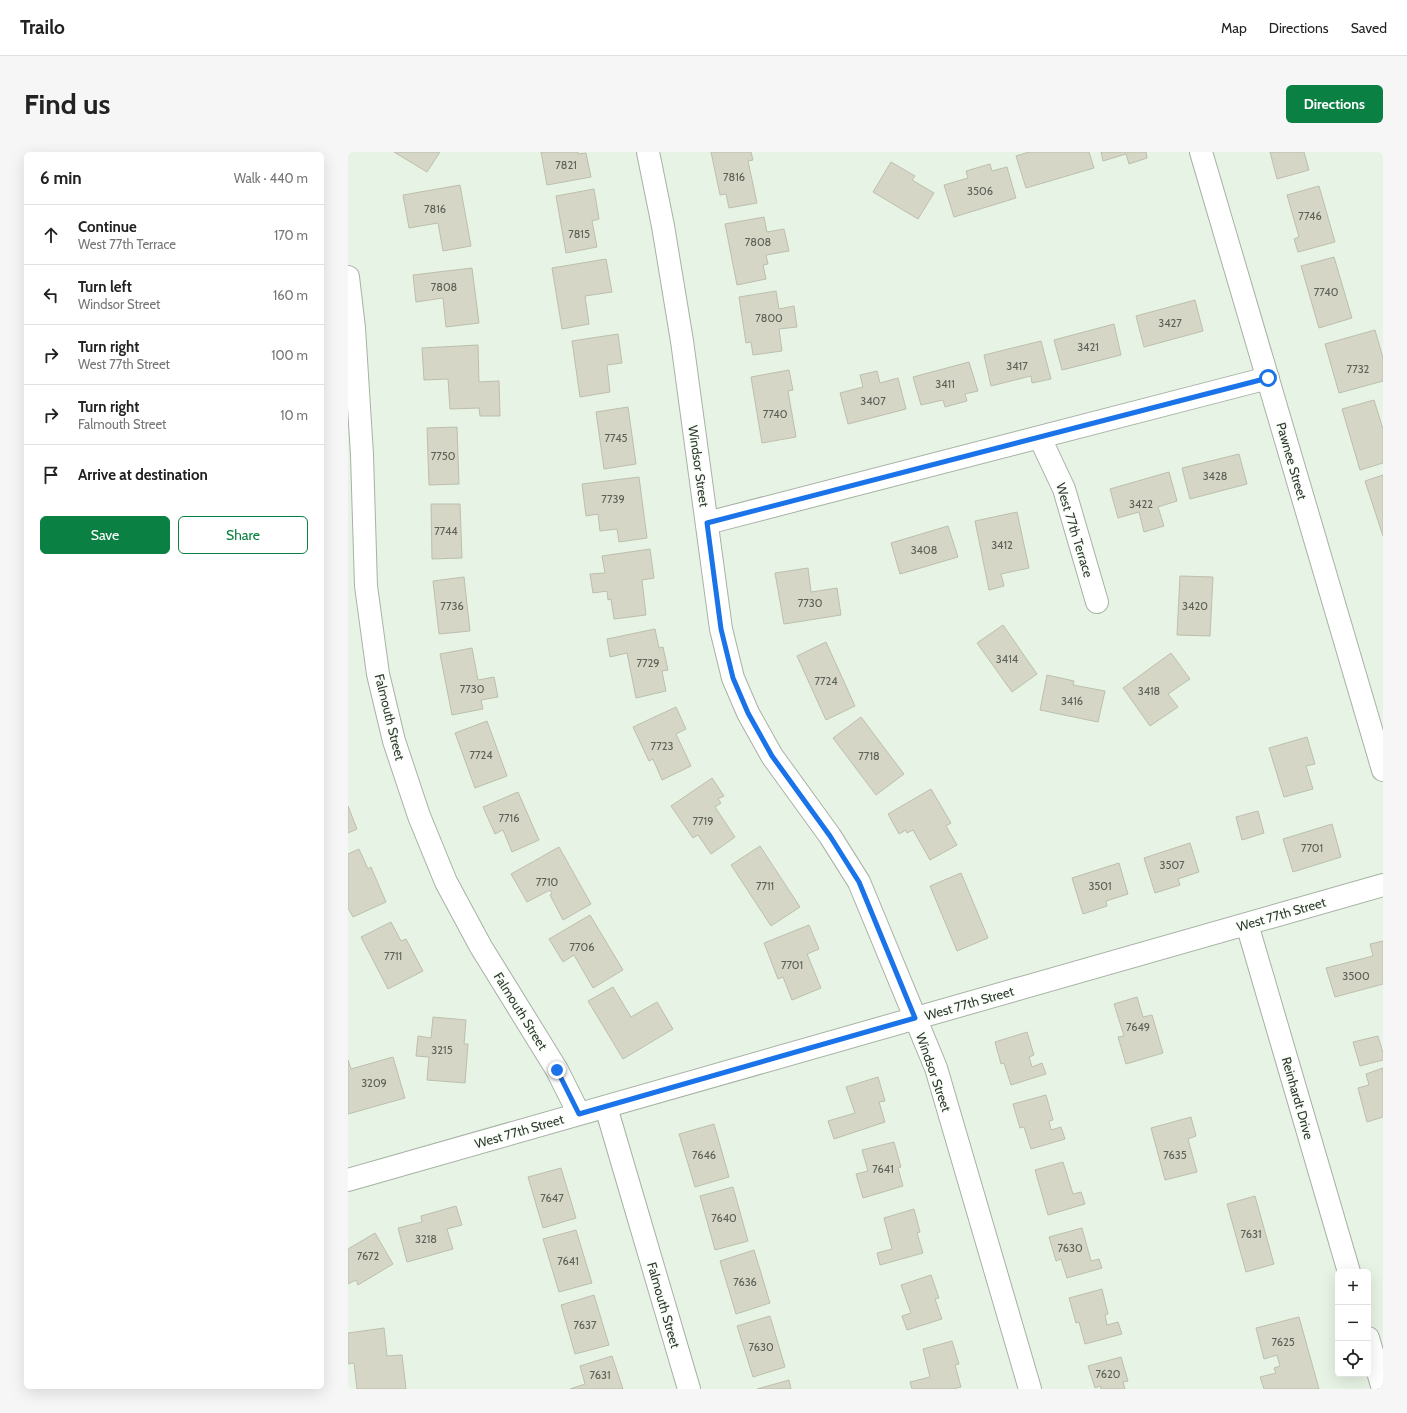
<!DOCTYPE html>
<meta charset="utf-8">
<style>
:root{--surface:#fff;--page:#f6f6f6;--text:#222;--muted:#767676;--line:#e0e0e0;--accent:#0b8043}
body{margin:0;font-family:Cabin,sans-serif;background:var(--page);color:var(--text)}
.controls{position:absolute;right:12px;bottom:12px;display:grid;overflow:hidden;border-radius:6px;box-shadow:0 4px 16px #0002}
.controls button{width:36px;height:36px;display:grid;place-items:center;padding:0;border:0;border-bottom:1px solid var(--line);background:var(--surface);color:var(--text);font:20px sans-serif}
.stop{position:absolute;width:12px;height:12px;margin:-9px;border:3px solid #1a73e8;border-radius:50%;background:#fff}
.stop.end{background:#1a73e8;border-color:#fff;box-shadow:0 1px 4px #0008}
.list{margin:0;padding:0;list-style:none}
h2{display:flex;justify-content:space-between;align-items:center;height:52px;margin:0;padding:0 16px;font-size:17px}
h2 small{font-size:13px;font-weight:400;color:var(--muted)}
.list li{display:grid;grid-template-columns:26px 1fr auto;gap:12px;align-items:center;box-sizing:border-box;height:60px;padding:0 16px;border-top:1px solid var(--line)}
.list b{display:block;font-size:15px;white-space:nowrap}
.list p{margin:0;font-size:13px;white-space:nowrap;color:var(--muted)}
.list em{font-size:13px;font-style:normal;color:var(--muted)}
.actions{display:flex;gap:8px;padding:12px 16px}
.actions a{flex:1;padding:9px 0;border:1px solid var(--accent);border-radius:6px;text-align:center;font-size:14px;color:var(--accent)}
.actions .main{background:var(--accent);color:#fff}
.icon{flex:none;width:22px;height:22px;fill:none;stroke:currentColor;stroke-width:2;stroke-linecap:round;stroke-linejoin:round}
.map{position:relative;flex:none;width:1035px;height:1237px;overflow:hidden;border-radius:6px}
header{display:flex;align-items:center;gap:24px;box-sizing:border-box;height:56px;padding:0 20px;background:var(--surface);border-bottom:1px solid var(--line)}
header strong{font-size:19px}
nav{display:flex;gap:22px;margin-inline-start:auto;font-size:14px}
.intro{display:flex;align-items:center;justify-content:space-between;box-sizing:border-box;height:96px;padding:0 24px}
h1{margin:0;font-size:28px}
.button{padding:10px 18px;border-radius:6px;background:var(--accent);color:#fff;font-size:14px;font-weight:700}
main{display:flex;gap:24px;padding:0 24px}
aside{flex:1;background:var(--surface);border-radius:6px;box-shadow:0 4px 16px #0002}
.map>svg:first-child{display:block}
.building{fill:#d5d6c5;stroke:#bdbfad}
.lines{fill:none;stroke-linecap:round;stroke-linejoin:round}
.minor-casing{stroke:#a6b2a4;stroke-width:24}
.minor{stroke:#fff;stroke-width:22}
.route{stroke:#1a73e8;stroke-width:5}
.labels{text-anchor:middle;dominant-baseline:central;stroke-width:3;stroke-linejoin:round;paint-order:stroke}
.number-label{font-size:11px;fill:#5c6057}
.street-label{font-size:13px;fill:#333832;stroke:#f7fff6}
</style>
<header>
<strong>Trailo</strong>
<nav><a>Map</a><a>Directions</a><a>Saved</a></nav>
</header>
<div class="intro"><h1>Find us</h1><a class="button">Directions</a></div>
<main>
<aside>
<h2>6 min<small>Walk · 440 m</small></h2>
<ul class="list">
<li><svg class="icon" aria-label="ahead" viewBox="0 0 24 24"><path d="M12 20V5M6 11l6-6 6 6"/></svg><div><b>Continue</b><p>West 77th Terrace</p></div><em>170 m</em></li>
<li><svg class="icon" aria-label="left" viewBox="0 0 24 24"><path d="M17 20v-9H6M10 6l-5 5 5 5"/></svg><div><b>Turn left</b><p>Windsor Street</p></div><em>160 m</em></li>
<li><svg class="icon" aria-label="right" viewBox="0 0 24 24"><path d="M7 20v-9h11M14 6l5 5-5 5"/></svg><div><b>Turn right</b><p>West 77th Street</p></div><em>100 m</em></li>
<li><svg class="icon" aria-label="right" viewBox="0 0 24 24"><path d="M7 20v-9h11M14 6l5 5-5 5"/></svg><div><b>Turn right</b><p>Falmouth Street</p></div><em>10 m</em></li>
<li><svg class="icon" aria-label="arrive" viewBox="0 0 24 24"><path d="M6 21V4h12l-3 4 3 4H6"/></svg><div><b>Arrive at destination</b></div></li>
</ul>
<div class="actions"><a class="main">Save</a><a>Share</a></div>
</aside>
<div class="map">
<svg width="1035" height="1237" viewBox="0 0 1035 1237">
<rect width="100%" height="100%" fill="#e7f3e4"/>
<path class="building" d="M46,0H92L79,20Z
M193,0H230V2L238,1L243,25L199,33Z
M363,0H403L405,8L400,9L409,51L381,56L378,42L372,43Z
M681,0H741L746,16L678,36L668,4Z
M753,0H798L799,6L781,12L778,2L755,9Z
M922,0H956L961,18L929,27Z
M543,10L567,24L564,28L586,41L570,67L525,40Z
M642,12L644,19L659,15L668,46L606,65L596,33L620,26L618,19Z
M112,33L123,94L95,99L90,71L61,76L55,43Z
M971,34L987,90L950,100L946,87L951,85L939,43Z
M246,37L251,67L244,69L249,95L218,101L208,44Z
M416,65L419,80L436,77L441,99L418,103L420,112L415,113L418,127L389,133L377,72Z
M986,105L1004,166L971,176L953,114Z
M258,107L264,140L237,144L241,172L214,177L204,116Z
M124,116L131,171L98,175L95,146L68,150L65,123Z
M428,139L431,157L446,154L449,175L431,177L434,199L405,203L403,190L398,191L391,145Z
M847,148L855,179L796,195L788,164Z
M766,172L773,203L714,218L706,188Z
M1027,178L1035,206V229L991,241L977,192Z
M270,182L274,211L259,213L262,240L232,245L224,189Z
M693,189L703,227L684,231L683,224L643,234L636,203Z
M130,193L131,230L151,229L152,264H132L131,256L102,257L100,227L76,228L74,196Z
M621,210L630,239L617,242L619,249L597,255L595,248L573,253L565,225Z
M441,218L445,238L440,239L448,285L414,291L403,225Z
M529,219L532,231L550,226L558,257L500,272L492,241L515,235L512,223Z
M1026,248L1035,277V311L1012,318L994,257Z
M280,255L288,312L256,317L248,260Z
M109,275L111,332L81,333L79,276Z
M891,302L899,332L842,347L834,316Z
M821,320L829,349L810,355L816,374L796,380L791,360L770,366L762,337Z
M1035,323V384L1017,329Z
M291,325L299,386L271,390L269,377L252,379L250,362L238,364L234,332Z
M83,352H112L114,406L84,407Z
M669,360L681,416L653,422L656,434L641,438L627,369Z
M600,374L610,405L552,422L543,391Z
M302,397L306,426L294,428L298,463L266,467L263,447L260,448L259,439L245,441L242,422L257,421L254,404Z
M460,416L463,440L489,436L493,463L436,472L427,421Z
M832,424L865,425L862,484L829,483Z
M116,425L122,479L91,482L85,429Z
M655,473L689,522L664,540L629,491Z
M307,477L311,496L315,495L320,518L314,519L318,539L288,546L279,501L262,505L259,487Z
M478,490L507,554L478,568L449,504Z
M124,496L130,528L146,525L150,545L133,548L135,557L104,563L92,502Z
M823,501L842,527L820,542L830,555L802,574L775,536Z
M699,523L726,529L725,533L757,539L750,570L692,558Z
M328,555L338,577L328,582L343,614L314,628L305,607L301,609L285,575Z
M513,565L556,622L528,643L485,586Z
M139,569L159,624L127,636L107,581Z
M959,585L967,612L958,614L965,637L936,645L921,596Z
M364,626L376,644L370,647L373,651L367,655L387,685L363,702L350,683L345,686L323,654Z
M583,637L603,671L598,674L609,693L582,708L565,678L559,681L558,678L551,682L540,662Z
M170,640L191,688L164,700L155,678L147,682L135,655Z
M0,654L9,677L0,681Z
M910,659L916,681L894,688L888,665Z
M984,672L993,705L945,720L935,687Z
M842,691L851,720L830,727L832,733L807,741L796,706Z
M412,694L452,755L423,774L383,713Z
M211,695L243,752L215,768L202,743L204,742L202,738L179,750L163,722Z
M11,697L20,717L23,715L38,750L5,765L0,756V702Z
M771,711L780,742L758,749L759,754L735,762L724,726Z
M613,721L640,786L609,799L582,734Z
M242,763L275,818L245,836L226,803L215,810L201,787Z
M43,770L53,789L58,787L75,819L40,837L13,785Z
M461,773L471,797L459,802L473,836L444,848L435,825L430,827L416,791Z
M1035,789V832L987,845L978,816L1025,804L1022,792Z
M265,835L283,865L309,850L325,877L275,907L240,849Z
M789,845L795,865L804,863L815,901L778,912L770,885L776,884L766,852Z
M85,865L118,868L116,892H120L117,931L79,928L81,905L68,904L70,884L83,886Z
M679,880L686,903L681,905L684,915L694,911L698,922L663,933L656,911L653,912L647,890Z
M1030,884L1035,901V908L1012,914L1005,890Z
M45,905L57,946L0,962V908L3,917Z
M1035,916V965L1019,970L1010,936L1021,933L1018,922Z
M530,925L537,949L531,950L537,970L486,987L480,969L507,961L498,935Z
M698,943L705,968L701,969L703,978L713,975L717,987L683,997L676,975L672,976L665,952Z
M843,965L848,984L840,987L849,1020L817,1028L803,976Z
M366,972L381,1025L347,1035L331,982Z
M546,990L553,1015L550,1016L555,1034L515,1046L508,1022L520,1019L514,998Z
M715,1010L725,1042L733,1040L737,1052L700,1063L687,1018Z
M213,1016L228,1066L195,1076L180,1025Z
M385,1035L400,1089L367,1098L352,1044Z
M907,1044L926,1112L898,1120L879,1052Z
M108,1054L114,1073L99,1077L105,1097L59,1110L50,1076L74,1070L73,1064Z
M566,1057L572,1080L569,1081L575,1101L532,1113L529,1101L544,1097L536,1066Z
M734,1076L743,1109L751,1107L754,1116L719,1126L713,1107L708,1109L701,1085Z
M228,1078L244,1131L211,1140L195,1087Z
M27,1081L45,1112L10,1133L8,1128L0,1132V1097Z
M406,1098L422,1151L388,1162L372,1109Z
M583,1123L591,1146L587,1147L594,1167L559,1178L554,1164L563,1161L553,1133Z
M754,1137L760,1162L757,1163L759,1173L770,1170L774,1182L737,1192L731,1170L728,1171L721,1146Z
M246,1143L261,1193L227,1202L213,1153Z
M422,1164L437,1215L405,1225L389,1174Z
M951,1165L971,1237H916L912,1225L928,1221L926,1216L932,1214L929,1203L916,1207L908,1176Z
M36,1176L39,1204L54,1203L58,1237H9L6,1211L0,1212V1181Z
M604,1189L611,1212L607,1213L613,1235L605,1237H564L562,1230L582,1225L575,1197Z
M264,1204L275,1237H222L237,1232L232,1214Z
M773,1205L780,1229L775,1230L777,1237H753L752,1234L747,1236L740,1214Z
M441,1228L443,1237H409Z"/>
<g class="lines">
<defs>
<path id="minor" d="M300,0L315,74L334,189L373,477L385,526L400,561L424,604L482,684L511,730L588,916L682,1237
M853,0L1035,618
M0,125L6,176L14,303L18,434L30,522L46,589L71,664L98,730L133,795L209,918L231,962
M692,286L716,337L749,450
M359,371L920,226
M899,772L1001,1120
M258,955L341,1237
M0,1028L1035,733
M1020,1186L1035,1237"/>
</defs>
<use href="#minor" class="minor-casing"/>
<use href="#minor" class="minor"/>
</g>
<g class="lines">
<path class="route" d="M209,918L231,962L567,866L511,730L482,684L424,604L400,561L385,526L373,477L359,371L920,226"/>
</g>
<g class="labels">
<g class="number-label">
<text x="218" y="13">7821</text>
<text x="386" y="25">7816</text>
<text x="632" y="39">3506</text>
<text x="87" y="57">7816</text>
<text x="962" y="64">7746</text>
<text x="231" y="82">7815</text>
<text x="410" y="90">7808</text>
<text x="96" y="135">7808</text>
<text x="978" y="140">7740</text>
<text x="421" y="166">7800</text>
<text x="822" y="171">3427</text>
<text x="740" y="195">3421</text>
<text x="669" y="214">3417</text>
<text x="1010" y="217">7732</text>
<text x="597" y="232">3411</text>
<text x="525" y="249">3407</text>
<text x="427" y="262">7740</text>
<text x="268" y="286">7745</text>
<text x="95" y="304">7750</text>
<text x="867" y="324">3428</text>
<text x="265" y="347">7739</text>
<text x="793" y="352">3422</text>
<text x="98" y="379">7744</text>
<text x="654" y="393">3412</text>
<text x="576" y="398">3408</text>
<text x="462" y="451">7730</text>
<text x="104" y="454">7736</text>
<text x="847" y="454">3420</text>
<text x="659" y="507">3414</text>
<text x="300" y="511">7729</text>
<text x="478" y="529">7724</text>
<text x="124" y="537">7730</text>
<text x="801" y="539">3418</text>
<text x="724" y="549">3416</text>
<text x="314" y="594">7723</text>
<text x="133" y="603">7724</text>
<text x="521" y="604">7718</text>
<text x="161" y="666">7716</text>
<text x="355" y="669">7719</text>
<text x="964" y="696">7701</text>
<text x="824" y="713">3507</text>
<text x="199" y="730">7710</text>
<text x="417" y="734">7711</text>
<text x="752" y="734">3501</text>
<text x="234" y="795">7706</text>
<text x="45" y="804">7711</text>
<text x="444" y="813">7701</text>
<text x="1008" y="824">3500</text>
<text x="790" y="875">7649</text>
<text x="94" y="898">3215</text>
<text x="26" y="931">3209</text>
<text x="356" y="1003">7646</text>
<text x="827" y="1003">7635</text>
<text x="535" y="1017">7641</text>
<text x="204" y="1046">7647</text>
<text x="376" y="1066">7640</text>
<text x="903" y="1082">7631</text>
<text x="78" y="1087">3218</text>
<text x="722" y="1096">7630</text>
<text x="20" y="1104">7672</text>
<text x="220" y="1109">7641</text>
<text x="397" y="1130">7636</text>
<text x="237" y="1173">7637</text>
<text x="935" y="1190">7625</text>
<text x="413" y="1195">7630</text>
<text x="760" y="1222">7620</text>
<text x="252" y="1223">7631</text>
</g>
<g class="street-label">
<text transform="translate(944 309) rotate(74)">Pawnee Street</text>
<text transform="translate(351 314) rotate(82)">Windsor Street</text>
<text transform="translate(727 378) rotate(73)">West 77th Terrace</text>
<text transform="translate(42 565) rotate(76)">Falmouth Street</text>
<text transform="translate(933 762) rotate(-16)">West 77th Street</text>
<text transform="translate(621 851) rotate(-16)">West 77th Street</text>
<text transform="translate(173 859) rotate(58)">Falmouth Street</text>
<text transform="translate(586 920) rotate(71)">Windsor Street</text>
<text transform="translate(950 946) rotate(74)">Reinhardt Drive</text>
<text transform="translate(171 979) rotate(-16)">West 77th Street</text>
<text transform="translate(316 1153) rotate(74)">Falmouth Street</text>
</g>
</g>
</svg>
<div class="controls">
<button>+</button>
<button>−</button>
<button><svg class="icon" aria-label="locate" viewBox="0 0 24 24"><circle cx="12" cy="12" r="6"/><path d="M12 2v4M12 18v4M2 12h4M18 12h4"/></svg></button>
</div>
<div class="stop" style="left:920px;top:226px"></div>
<div class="stop end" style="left:209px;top:918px"></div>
</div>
</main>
